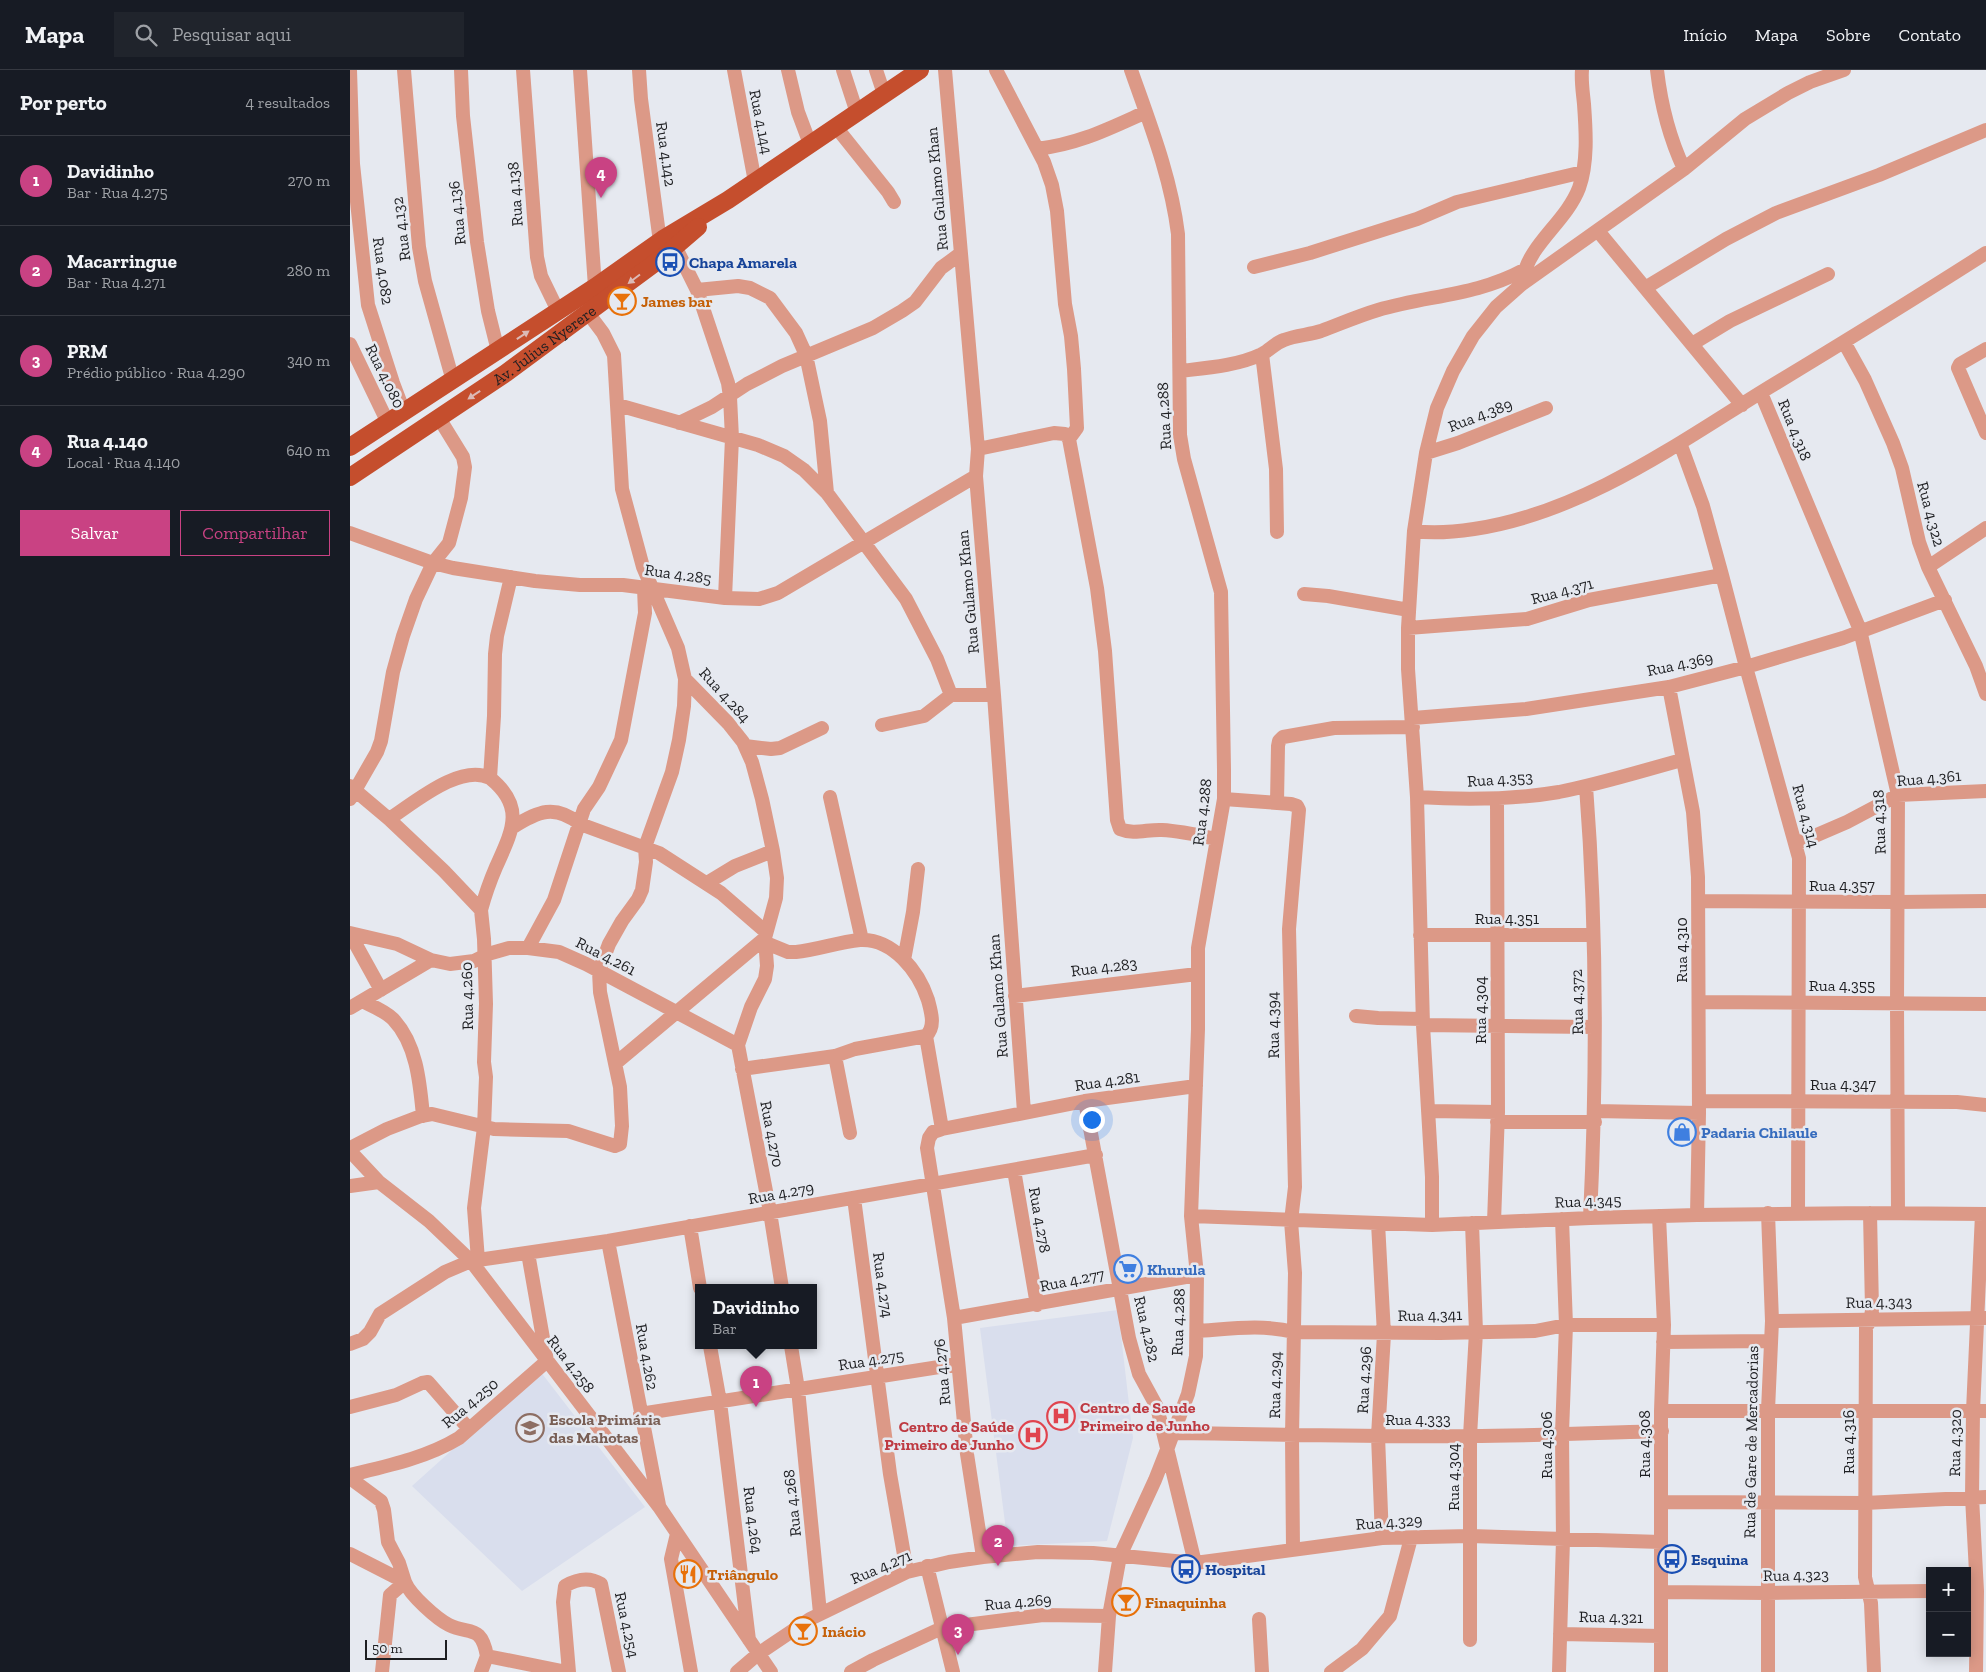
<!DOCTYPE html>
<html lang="pt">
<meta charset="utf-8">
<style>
:root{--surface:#171b24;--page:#20242c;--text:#f1f3f6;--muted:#9ea1a6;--line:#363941;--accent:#c94283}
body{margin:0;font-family:"Zilla Slab",serif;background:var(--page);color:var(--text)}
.controls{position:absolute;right:15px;bottom:15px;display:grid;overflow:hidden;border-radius:0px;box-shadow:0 2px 12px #0003}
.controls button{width:45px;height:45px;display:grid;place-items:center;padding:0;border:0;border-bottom:1px solid var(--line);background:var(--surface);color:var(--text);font:25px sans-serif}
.scale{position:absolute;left:15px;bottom:12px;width:82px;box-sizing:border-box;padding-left:5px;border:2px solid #1e1f22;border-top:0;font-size:14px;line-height:18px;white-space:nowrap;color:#1e1f22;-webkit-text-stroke:4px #e6e9f0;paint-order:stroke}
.you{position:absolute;left:741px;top:1049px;width:18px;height:18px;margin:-12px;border:4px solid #fff;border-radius:50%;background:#1a73e8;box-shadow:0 0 0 8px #1a73e833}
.badge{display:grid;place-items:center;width:32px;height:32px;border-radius:50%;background:var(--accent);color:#fff;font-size:16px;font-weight:700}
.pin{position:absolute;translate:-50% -41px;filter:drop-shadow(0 1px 2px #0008)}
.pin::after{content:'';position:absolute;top:26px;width:18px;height:15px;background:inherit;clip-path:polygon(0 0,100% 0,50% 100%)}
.popup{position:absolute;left:345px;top:1214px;width:122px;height:65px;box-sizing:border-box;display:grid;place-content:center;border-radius:0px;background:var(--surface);filter:drop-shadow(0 1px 4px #0005);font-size:16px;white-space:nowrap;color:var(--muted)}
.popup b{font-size:19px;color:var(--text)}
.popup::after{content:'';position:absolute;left:50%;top:100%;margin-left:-10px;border:10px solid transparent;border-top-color:var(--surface)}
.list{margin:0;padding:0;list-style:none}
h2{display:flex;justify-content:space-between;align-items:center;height:65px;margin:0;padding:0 20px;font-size:21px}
h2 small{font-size:16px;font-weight:400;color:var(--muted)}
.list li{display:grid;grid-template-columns:32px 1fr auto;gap:15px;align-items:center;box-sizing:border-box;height:90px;padding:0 20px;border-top:1px solid var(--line)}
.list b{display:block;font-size:19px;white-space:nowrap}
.list p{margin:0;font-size:16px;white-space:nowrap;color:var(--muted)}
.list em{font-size:16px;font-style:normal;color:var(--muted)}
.actions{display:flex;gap:10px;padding:15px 20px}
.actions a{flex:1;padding:11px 0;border:1px solid var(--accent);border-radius:0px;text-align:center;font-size:18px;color:var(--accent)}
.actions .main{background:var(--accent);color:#fff}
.icon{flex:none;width:28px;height:28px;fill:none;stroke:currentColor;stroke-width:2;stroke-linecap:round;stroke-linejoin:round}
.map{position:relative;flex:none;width:1636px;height:1602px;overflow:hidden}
header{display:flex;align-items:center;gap:30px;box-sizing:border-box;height:70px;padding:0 25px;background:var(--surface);border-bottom:1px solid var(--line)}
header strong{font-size:24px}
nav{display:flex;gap:28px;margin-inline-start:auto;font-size:18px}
.search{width:350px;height:45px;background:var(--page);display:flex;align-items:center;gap:12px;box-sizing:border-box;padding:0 18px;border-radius:0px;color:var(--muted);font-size:19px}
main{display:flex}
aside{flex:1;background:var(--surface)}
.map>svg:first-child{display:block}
.built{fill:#d9deed}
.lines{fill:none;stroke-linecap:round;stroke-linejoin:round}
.minor{stroke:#dc9987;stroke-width:14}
.major{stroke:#c54e2d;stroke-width:18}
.oneway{fill:#dcbab6}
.labels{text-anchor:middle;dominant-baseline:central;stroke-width:5;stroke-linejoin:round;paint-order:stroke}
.street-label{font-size:16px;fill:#1e1f22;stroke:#e6e9f0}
.transit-label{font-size:16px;font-weight:bold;fill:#164399;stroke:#e6e9f0;text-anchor:start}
.food-label{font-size:16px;font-weight:bold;fill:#c56008;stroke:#e6e9f0;text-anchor:start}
.shop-label{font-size:16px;font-weight:bold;fill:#366cbe;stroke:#e6e9f0;text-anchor:start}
.health-label{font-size:16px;font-weight:bold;fill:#be3a42;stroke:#e6e9f0;text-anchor:start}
.education-label{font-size:16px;font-weight:bold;fill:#785e54;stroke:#e6e9f0;text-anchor:start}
</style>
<header>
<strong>Mapa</strong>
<div class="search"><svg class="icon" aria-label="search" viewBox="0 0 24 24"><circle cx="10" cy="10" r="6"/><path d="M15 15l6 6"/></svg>Pesquisar aqui</div>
<nav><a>Início</a><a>Mapa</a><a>Sobre</a><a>Contato</a></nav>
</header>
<main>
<aside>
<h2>Por perto<small>4 resultados</small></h2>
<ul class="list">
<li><span class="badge">1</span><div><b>Davidinho</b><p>Bar · Rua 4.275</p></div><em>270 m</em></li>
<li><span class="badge">2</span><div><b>Macarringue</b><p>Bar · Rua 4.271</p></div><em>280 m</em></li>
<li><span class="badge">3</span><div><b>PRM</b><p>Prédio público · Rua 4.290</p></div><em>340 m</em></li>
<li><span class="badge">4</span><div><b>Rua 4.140</b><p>Local · Rua 4.140</p></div><em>640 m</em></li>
</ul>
<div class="actions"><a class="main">Salvar</a><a>Compartilhar</a></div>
</aside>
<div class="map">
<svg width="1636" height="1602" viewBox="0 0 1636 1602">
<rect width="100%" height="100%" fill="#e6e9f0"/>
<path class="built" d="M768,1240L783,1368L757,1471L658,1476L630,1258Z
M190,1301L295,1437L172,1521L62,1416Z"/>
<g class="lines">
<path class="minor" d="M0,0L3,94L18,235L43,313L54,342
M54,0L69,177L75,211L103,311
M111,0L113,46L127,172L138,241L148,281
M173,0L187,187L191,206L208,241
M230,0L245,217
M289,0L291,29L310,172
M384,0L405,112
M438,0L448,42L460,74
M493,0L507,43
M526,0L534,24
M595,0L628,379L626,406L644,625L674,1042
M646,0L694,92L702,115L707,141L715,234L721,266L724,299L727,358L719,369
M1307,0C1311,35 1319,67 1334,99
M486,57L538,122L544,132
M687,79C729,74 758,59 796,42
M1248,161L1392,335
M326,178L347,220L378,313L380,327L382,368L375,528
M904,197L960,183L1067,149L1107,132L1233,102
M1173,209C1178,175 1216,152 1229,118C1238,93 1236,61 1234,34C1233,23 1231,12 1232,0
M1295,218L1376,169L1426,143L1529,105L1636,60
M347,220L388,216L400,218L420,228L446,263L456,285L470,351L477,423
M238,243L253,263L264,285L272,419L293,497L328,578L335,609L378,653L393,672L402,692L412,729L423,781L427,808L426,828L415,868L417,896L415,909L401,937L388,975L420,1142L432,1218
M1494,272L1515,310L1543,373L1552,398L1569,472L1578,497L1626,596L1636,624
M0,274L38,353
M1342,274L1380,251L1478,204
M1636,279L1610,294L1608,298L1636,363
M912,284L926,399L927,462
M830,301C856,298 887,296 912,284C920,280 925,273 934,270C946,265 959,265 971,261C990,254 1008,246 1028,240C1079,225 1126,226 1174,200
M1411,323L1510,560L1548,725L1547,932L1548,1143
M268,335L408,375L434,386L454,400L477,423L556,529L587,589L601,625
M329,353L362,337L397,314L432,296L523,258L552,241L565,232L591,198L610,184
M1330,373L1353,436L1372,505L1396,597L1449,788L1448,1143
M628,379L704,363L715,364L719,369L747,518L755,581L767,750L770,759C784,765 798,759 812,760C831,761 848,765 866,769
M1076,383L1108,373L1196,338
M1064,461C1085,464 1104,462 1124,459C1232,443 1327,374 1418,318C1491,274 1564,229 1636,183
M0,463L83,493L103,498L185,511L230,515H273L375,528L409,529L428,523L626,406
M1578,497L1636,458
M954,524L978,526L1059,540
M1058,558L1177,549L1239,530L1372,505
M1319,617L1343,742L1348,807L1349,1043L1347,1145
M1063,648L1176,639L1319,617L1396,597L1493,568L1595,530
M532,655L574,646L601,625H644
M395,676L421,679L430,678L472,658
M0,716L39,749L94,801L131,840L134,869L136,934L134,992L136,1007L134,1057L124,1138L128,1190
M1236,716C1247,859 1247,1004 1240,1148
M480,727L512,870
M1067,727C1114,730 1162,730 1209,722C1250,714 1291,701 1332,690
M0,729L27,682L31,671L43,602L53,566L66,529L83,493L99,473L111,428L115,397L113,387L89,348
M874,729L941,734L947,736L949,740L939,859L945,1117L941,1151L945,1203L942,1366L943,1479
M927,733L928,676L929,671L933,667L984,658L1063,657
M39,749C64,733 110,693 140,708
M163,757C188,741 205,734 230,754L309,783L371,823L416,862
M1446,774L1497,752L1548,725L1636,721
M357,813L385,796L423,781
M1348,831L1549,832L1636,831
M131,840C135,825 140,811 146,797C162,761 176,737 140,708L144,646L145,584L147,566L161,507
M0,863L47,874L81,890L100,894L124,891L138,884L159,878H178L209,882L236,894L388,975
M0,864L31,920
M1070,865H1243
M416,873L438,882H446C467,880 488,872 510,870C543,868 569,902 578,930C581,942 586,956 576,966L592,1059
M178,878L204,830L234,739L249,717L271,670L295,543L294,518
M554,890L563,842L568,799
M665,926L847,904
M12,931C22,936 35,941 43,949C67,974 70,1014 73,1046
M1349,932L1636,934
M0,938L81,890
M1006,946L1028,948L1072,949
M1073,955L1244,957
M485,986L500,1063
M266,993L415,868
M392,999L485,986L505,979L576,966
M735,1031L779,1268L789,1304L807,1337L845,1493
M1349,1031L1607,1032L1636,1035
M1078,1041L1148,1042
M1245,1041L1349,1043
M1147,1052H1245
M0,1078L37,1059L71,1046L82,1044L144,1059L218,1061L265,1076L270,1074L272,1056L270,1017L250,922L249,901L259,874L272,851L288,829L292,820L296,792L295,777L322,702L329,670L334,636L335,609
M0,1081L29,1112L79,1151L121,1191L310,1438L421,1602
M664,1100L687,1235
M0,1116L29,1112
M504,1128L540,1404L557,1502
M1520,1143L1522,1239L1521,1250L1516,1257L1515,1507L1521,1533L1524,1602
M841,1146L1082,1155L1240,1148L1347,1145L1520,1143L1636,1144
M1309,1146L1314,1255L1311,1341V1602
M1144,1152L1148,1042L1147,729
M1028,1153L1034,1264L1028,1366L1032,1468
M1082,1155V1107L1073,955L1067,727L1058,599V558L1064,461L1076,383L1087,338L1103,301L1123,266L1146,237L1172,214L1334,99L1395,49L1438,23L1460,12L1494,0
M340,1156L350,1218
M258,1171L309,1435
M604,1248L847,1205
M1422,1251L1636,1248
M847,1261C879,1259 913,1254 944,1262L1090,1263L1185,1261L1216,1255H1314
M1313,1272L1420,1271
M0,1274L13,1269L20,1262L30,1244L95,1202L121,1191L258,1171L746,1085
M360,1276L370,1332L399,1570
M441,1276L448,1319L470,1543
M0,1337L46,1325L72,1313L78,1312L119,1359
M1311,1341H1636
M290,1344L608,1294
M823,1363C922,1364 1020,1367 1119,1366C1183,1366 1248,1363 1312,1361
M0,1405C37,1396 76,1388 109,1368L197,1291L178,1183
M0,1408L31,1431L34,1440L38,1472L49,1493L55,1512L40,1525L32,1602
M1311,1432L1515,1433L1636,1427
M327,1464L321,1489L341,1602
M0,1484L55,1512C60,1525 87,1549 99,1555C120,1565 131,1554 137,1586
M633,1487L617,1384L604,1248L577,1078L579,1068L583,1062L592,1059L735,1031L846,1016
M577,1496L603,1602
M1312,1522L1417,1523L1580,1521
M909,1549L912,1602
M1210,1564L1311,1566
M1120,1570V1366L1126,1262L1122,1153
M137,1586L212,1601
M131,1602L137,1586
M219,1602L213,1532L215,1516C227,1509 240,1507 251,1514L269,1602
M387,1602L408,1584L460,1549L557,1502L599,1492L633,1487L688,1482L743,1483L845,1493L1032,1468L1120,1466L1311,1472
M501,1602L523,1590L592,1558L693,1545L759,1546
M755,1602L759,1546L770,1486L805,1410L818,1377L838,1324L846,1286L847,1205L841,1146L848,959V878L874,729V699L871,522L834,389L830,365L828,164C821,107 800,54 781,0
M981,1602L1012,1579L1040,1546L1061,1468
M1209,1602L1213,1470L1212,1363L1216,1255L1212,1149
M1418,1602V1340L1422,1251L1418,1143
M1626,1602L1627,1521L1622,1427L1623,1341L1632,1144"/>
<g class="major">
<path d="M0,377L245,217L313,169L378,130L570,0"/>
<path id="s1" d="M0,407L156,303L313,187L348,157"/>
</g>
</g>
<defs><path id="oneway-solid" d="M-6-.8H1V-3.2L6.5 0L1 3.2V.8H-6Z" transform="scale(1.25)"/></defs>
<g class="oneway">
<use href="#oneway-solid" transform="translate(284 209) rotate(143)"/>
<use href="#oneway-solid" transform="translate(173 265) rotate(-34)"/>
<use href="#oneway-solid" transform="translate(124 325) rotate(146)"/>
</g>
<defs>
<symbol id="bus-ring" viewBox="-11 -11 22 22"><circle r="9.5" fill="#e6e9f0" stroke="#1a4fb4" stroke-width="1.5"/><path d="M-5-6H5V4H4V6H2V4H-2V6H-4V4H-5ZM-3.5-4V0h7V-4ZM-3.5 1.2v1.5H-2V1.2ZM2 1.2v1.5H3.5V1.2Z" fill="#1a4fb4"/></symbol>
<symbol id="bar-ring" viewBox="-11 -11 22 22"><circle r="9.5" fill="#e6e9f0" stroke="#e8710a" stroke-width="1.5"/><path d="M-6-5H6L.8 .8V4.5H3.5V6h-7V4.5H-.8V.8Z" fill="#e8710a"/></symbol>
<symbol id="shop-ring" viewBox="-11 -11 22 22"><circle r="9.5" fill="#e6e9f0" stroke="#3f7fe0" stroke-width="1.5"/><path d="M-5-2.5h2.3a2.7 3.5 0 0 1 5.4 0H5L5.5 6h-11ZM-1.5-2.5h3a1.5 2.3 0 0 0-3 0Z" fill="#3f7fe0"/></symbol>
<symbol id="supermarket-ring" viewBox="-11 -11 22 22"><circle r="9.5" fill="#e6e9f0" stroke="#3f7fe0" stroke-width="1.5"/><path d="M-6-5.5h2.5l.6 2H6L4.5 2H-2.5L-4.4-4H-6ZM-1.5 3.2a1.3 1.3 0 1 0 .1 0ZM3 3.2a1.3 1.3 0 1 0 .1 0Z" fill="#3f7fe0"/></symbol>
<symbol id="hospital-ring" viewBox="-11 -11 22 22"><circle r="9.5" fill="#e6e9f0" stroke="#e0444e" stroke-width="1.5"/><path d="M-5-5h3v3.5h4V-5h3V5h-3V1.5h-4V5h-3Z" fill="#e0444e"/></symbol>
<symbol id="school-ring" viewBox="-11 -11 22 22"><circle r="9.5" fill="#e6e9f0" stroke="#8d6e63" stroke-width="1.5"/><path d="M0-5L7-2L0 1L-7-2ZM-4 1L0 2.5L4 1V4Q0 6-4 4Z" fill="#8d6e63"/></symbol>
<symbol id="restaurant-ring" viewBox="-11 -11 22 22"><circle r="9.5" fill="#e6e9f0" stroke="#e8710a" stroke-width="1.5"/><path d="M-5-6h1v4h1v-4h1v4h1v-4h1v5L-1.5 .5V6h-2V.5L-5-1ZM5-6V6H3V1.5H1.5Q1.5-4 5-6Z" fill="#e8710a"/></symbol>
</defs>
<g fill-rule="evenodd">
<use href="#bus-ring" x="304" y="176" width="32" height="32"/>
<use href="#bar-ring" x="256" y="215" width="32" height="32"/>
<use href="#shop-ring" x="1316" y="1046" width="32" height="32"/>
<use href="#supermarket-ring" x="762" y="1183" width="32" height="32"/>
<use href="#hospital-ring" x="695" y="1330" width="32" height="32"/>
<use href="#school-ring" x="164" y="1342" width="32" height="32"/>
<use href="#hospital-ring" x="667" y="1349" width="32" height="32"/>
<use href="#bus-ring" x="1306" y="1473" width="32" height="32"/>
<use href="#bus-ring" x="820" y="1483" width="32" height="32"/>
<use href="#restaurant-ring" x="322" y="1488" width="32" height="32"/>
<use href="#bar-ring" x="760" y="1516" width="32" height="32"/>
<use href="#bar-ring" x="437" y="1545" width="32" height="32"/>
</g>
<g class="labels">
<g class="street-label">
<text transform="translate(411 52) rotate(79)">Rua 4.144</text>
<text transform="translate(316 84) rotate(82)">Rua 4.142</text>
<text transform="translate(587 119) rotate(-95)">Rua Gulamo Khan</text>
<text transform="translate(165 124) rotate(-94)">Rua 4.138</text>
<text transform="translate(107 143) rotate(-96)">Rua 4.136</text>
<text transform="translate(51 159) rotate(-97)">Rua 4.132</text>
<text transform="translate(33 201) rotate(82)">Rua 4.082</text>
<text stroke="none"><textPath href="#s1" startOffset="235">Av. Julius Nyerere</textPath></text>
<text transform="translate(35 306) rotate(64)">Rua 4.080</text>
<text transform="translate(1130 345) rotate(-21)">Rua 4.389</text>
<text transform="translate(814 346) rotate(-93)">Rua 4.288</text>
<text transform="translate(1445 360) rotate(68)">Rua 4.318</text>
<text transform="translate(1581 444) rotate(75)">Rua 4.322</text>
<text transform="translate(328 504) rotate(8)">Rua 4.285</text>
<text transform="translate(1212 521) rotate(-15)">Rua 4.371</text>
<text transform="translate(618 522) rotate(-95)">Rua Gulamo Khan</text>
<text transform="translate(1330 594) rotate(-12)">Rua 4.369</text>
<text transform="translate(375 625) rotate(48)">Rua 4.284</text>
<text transform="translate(1579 708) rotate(-5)">Rua 4.361</text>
<text transform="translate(1150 709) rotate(-4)">Rua 4.353</text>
<text transform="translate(852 742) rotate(-83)">Rua 4.288</text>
<text transform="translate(1456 746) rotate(75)">Rua 4.314</text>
<text transform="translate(1529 752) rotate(-92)">Rua 4.318</text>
<text x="1492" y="815">Rua 4.357</text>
<text x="1157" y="848">Rua 4.351</text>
<text transform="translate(1331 880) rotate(-90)">Rua 4.310</text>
<text transform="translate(256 886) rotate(27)">Rua 4.261</text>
<text transform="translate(754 897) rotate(-7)">Rua 4.283</text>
<text x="1492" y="915">Rua 4.355</text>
<text transform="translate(117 926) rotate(-91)">Rua 4.260</text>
<text transform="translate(648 926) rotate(-94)">Rua Gulamo Khan</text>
<text transform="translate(1227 932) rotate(-91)">Rua 4.372</text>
<text transform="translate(1130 940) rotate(-90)">Rua 4.304</text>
<text transform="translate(923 955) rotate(-91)">Rua 4.394</text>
<text transform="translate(757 1011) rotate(-8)">Rua 4.281</text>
<text x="1493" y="1014">Rua 4.347</text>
<text transform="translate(422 1064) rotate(79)">Rua 4.270</text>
<text transform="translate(431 1123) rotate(-10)">Rua 4.279</text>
<text transform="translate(1238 1131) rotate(-2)">Rua 4.345</text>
<text transform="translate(690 1150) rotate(80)">Rua 4.278</text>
<text transform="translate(722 1210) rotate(-11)">Rua 4.277</text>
<text transform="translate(533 1215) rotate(82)">Rua 4.274</text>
<text transform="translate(1529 1232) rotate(-1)">Rua 4.343</text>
<text transform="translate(1080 1245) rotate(-1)">Rua 4.341</text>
<text transform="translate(828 1252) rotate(-88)">Rua 4.288</text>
<text transform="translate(797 1259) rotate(77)">Rua 4.282</text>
<text transform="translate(297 1287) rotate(80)">Rua 4.262</text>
<text transform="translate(521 1290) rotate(-9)">Rua 4.275</text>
<text transform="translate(221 1294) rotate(53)">Rua 4.258</text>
<text transform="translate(592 1302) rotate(-95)">Rua 4.276</text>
<text transform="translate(1014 1310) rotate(-87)">Rua 4.296</text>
<text transform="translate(925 1315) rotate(-89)">Rua 4.294</text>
<text transform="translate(120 1333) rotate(-40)">Rua 4.250</text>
<text x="1068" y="1349">Rua 4.333</text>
<text transform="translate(1401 1372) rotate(-89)">Rua de Gare de Mercadorias</text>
<text transform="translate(1498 1372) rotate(-90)">Rua 4.316</text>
<text transform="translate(1605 1373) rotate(-89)">Rua 4.320</text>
<text transform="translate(1294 1374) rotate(-90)">Rua 4.308</text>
<text transform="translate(1196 1375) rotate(-90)">Rua 4.306</text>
<text transform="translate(1103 1407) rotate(-90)">Rua 4.304</text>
<text transform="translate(442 1433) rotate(-96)">Rua 4.268</text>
<text transform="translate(403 1450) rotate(83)">Rua 4.264</text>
<text transform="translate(1039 1452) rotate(-4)">Rua 4.329</text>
<text transform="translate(531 1497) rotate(-23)">Rua 4.271</text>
<text transform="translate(1446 1505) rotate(-1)">Rua 4.323</text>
<text transform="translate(668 1532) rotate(-5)">Rua 4.269</text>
<text transform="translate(1261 1547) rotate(1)">Rua 4.321</text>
<text transform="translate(277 1555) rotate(78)">Rua 4.254</text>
</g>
<g class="transit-label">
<text x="339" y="192">Chapa Amarela</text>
<text x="1341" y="1489">Esquina</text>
<text x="855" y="1499">Hospital</text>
</g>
<g class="food-label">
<text x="291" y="231">James bar</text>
<text x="357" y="1504">Triângulo</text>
<text x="795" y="1532">Finaquinha</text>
<text x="472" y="1561">Inácio</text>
</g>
<g class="shop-label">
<text x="1351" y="1062">Padaria Chilaule</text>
<text x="797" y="1199">Khurula</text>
</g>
<g class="health-label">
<text x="730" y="1337">Centro de Saude<tspan x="730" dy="18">Primeiro de Junho</tspan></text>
<text x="664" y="1356" text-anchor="end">Centro de Saúde<tspan x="664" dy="18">Primeiro de Junho</tspan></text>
</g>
<g class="education-label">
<text x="199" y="1349">Escola Primária<tspan x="199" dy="18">das Mahotas</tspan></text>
</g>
</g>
</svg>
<div class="controls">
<button>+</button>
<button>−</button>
</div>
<div class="scale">50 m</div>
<div class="you"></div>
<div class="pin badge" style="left:406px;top:1337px">1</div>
<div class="popup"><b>Davidinho</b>Bar</div>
<div class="pin badge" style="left:648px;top:1496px">2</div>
<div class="pin badge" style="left:608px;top:1585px">3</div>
<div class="pin badge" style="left:251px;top:128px">4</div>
</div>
</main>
